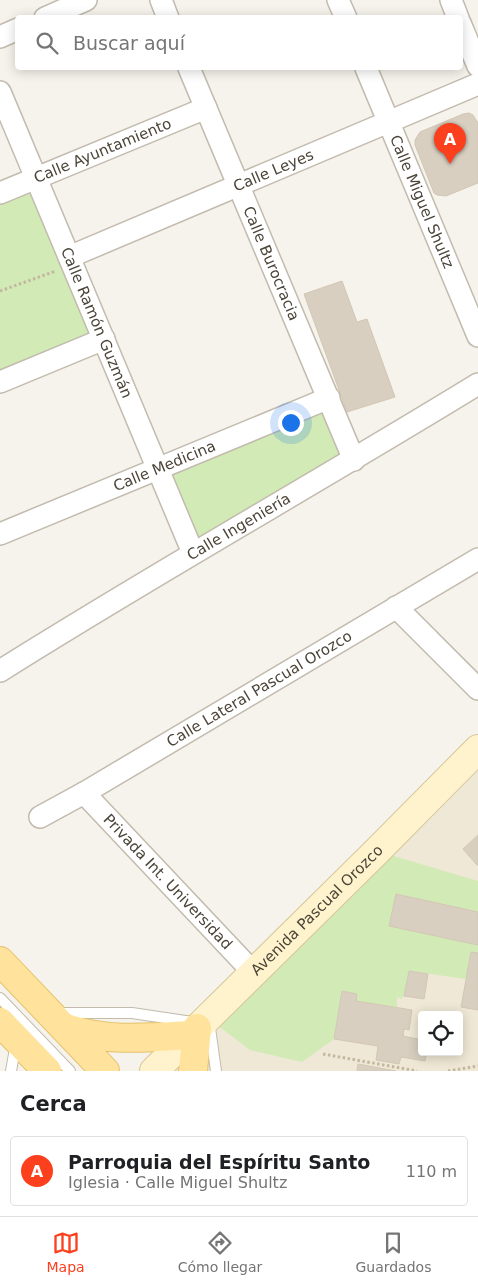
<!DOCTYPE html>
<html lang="es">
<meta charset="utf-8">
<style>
:root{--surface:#fff;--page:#f2f2f2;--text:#202124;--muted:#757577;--line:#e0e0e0;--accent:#fc3f1d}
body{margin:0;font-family:"DejaVu Sans",sans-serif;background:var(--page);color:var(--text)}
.controls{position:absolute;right:15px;bottom:15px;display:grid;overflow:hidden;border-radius:5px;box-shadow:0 2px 12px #0003}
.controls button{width:45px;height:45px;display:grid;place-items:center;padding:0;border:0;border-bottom:1px solid var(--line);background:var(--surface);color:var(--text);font:25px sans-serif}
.you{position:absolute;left:290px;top:422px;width:18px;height:18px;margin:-12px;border:4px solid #fff;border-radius:50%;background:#1a73e8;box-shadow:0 0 0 8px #1a73e833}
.badge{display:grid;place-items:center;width:32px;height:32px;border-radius:50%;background:var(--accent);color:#fff;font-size:16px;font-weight:700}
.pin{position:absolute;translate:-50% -41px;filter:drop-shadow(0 1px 2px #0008)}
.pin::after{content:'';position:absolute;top:26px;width:18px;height:15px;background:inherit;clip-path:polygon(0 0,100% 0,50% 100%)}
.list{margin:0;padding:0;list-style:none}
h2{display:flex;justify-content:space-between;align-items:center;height:65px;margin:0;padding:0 20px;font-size:21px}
h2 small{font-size:16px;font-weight:400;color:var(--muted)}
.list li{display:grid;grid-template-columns:32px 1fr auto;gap:15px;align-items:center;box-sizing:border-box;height:70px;margin:0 10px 10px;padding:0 10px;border:1px solid var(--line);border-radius:5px}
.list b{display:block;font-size:19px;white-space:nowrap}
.list p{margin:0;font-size:16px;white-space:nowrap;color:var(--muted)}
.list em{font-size:16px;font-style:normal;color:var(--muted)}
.icon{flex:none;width:28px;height:28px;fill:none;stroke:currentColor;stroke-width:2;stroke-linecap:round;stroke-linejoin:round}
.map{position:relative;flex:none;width:478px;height:1071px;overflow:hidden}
.search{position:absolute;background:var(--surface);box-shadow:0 2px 12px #0003;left:15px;right:15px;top:15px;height:55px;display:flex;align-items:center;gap:12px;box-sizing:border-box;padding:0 18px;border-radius:5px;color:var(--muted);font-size:19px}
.sheet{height:145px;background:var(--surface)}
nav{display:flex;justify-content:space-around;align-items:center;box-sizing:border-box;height:70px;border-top:1px solid var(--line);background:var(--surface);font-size:14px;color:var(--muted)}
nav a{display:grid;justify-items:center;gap:2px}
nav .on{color:var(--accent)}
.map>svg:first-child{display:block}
.education{fill:#efe8d6;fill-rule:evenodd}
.green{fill:#d2eab5}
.building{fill:#d8cfc1;stroke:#d3c7b4}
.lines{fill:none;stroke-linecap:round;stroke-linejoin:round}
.lane-casing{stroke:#c2bbae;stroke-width:12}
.street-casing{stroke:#c2bbae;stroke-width:24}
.secondary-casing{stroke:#d6c79b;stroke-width:30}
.primary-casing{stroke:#e6c16a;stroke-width:30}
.path{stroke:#c4b79f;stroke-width:3;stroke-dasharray:2.5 2.5;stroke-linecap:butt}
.lane{stroke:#fff;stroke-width:10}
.street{stroke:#fff;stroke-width:21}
.secondary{stroke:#fff3cd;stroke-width:28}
.primary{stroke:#ffe39c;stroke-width:28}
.labels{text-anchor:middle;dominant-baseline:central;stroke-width:5;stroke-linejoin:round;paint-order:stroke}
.street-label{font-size:15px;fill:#4b4439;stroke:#fff}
</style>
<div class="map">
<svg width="478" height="1071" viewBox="0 0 478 1071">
<rect width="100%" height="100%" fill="#f6f3ec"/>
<path class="education" d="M478,749V1071H154ZM422,1015H459V1052H422Z"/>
<path class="green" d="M37,178L104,339L0,382V193Z
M329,398L354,460L193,553L158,469Z
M377,851L478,881V953L466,979L409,971L404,996L401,999L397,997V1007L356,1001L357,994L342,991L334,1039L302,1062L250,1050L208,1018Z"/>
<path class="building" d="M469,113L473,115L478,123V183L446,196L437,195L434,193L415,145V140L420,132L463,114Z
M342,281L357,322L367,319L395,397L347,412L304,294Z
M478,835V865H477L463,849Z
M396,894L478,912V945L389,926Z
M471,952L478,953V1010L461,1007Z
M409,971L428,974L424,999L404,996Z
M342,991L357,994L356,1001L412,1010L409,1030L404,1029L403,1036L422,1040V1052H427L425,1061L401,1057L399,1064L376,1060L378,1046L334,1039Z
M358,1064L396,1071H357Z"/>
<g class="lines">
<defs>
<path id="lane" d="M0,998L70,1071
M56,1013H132L199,1023
M209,1021L216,1071
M11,1071L16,1043"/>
<g id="street">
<path d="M161,0L168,18"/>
<path d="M338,0L346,18"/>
<path d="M451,0L458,18"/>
<path d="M45,18L86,0"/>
<path d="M460,23L478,66"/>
<path d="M0,37L18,29"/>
<path id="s1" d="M189,68L354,460"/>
<path id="s2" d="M366,68L478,336"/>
<path id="s3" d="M0,92L193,553"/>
<path id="s4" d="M0,193L206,108"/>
<path id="s5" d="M69,257L478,84"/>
<path d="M0,382L104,339"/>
<path id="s6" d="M0,534L329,398"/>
<path d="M396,607L478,689"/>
<path id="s7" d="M0,671C157,572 320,481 478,384"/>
<path id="s8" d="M84,793L253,972"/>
<path id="s9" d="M40,817L84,793L478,559"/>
</g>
<g id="secondary">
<path id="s10" d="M154,1071L377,851L478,749"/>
</g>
<path id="primary" d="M0,961L105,1071
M0,1022L47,1071
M63,1027C105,1042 146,1038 189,1035
M193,1071L197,1028"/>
</defs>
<use href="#lane" class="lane-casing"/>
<use href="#street" class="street-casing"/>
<use href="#secondary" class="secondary-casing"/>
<use href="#primary" class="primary-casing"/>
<path class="path" d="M0,291L56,271
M323,1054L417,1071
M448,1071L478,1066"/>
<use href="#lane" class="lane"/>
<use href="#street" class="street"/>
<use href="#secondary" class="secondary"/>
<use href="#primary" class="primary"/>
</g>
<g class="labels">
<g class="street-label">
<text stroke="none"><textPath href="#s4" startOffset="111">Calle Ayuntamiento</textPath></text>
<text stroke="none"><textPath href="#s5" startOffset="222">Calle Leyes</textPath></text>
<text stroke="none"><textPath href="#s2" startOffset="145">Calle Miguel Shultz</textPath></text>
<text stroke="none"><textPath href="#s1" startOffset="212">Calle Burocracia</textPath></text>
<text stroke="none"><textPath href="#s3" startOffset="250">Calle Ramón Guzmán</textPath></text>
<text stroke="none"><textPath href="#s6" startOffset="178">Calle Medicina</textPath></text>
<text stroke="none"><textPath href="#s7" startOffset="279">Calle Ingeniería</textPath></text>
<text stroke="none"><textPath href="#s9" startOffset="254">Calle Lateral Pascual Orozco</textPath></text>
<text stroke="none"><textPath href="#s8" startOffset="122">Privada Int. Universidad</textPath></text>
<text stroke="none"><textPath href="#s10" startOffset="229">Avenida Pascual Orozco</textPath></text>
</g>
</g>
</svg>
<div class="controls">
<button><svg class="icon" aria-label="locate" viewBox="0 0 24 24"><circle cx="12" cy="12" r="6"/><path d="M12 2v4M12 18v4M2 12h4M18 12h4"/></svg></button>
</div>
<div class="you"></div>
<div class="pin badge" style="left:450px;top:164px">A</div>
<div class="search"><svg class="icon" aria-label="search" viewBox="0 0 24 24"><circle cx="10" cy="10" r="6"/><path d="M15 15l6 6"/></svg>Buscar aquí</div>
</div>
<section class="sheet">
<h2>Cerca<small></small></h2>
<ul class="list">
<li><span class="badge">A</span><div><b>Parroquia del Espíritu Santo</b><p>Iglesia · Calle Miguel Shultz</p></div><em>110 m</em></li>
</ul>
</section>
<nav>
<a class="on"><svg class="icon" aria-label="map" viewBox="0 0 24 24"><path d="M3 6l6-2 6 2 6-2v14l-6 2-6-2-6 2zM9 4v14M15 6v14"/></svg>Mapa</a>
<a><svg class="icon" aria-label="directions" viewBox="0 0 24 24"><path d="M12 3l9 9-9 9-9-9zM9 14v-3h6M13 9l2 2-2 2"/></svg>Cómo llegar</a>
<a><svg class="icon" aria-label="saved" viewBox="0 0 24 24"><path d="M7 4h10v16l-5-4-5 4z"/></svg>Guardados</a>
</nav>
